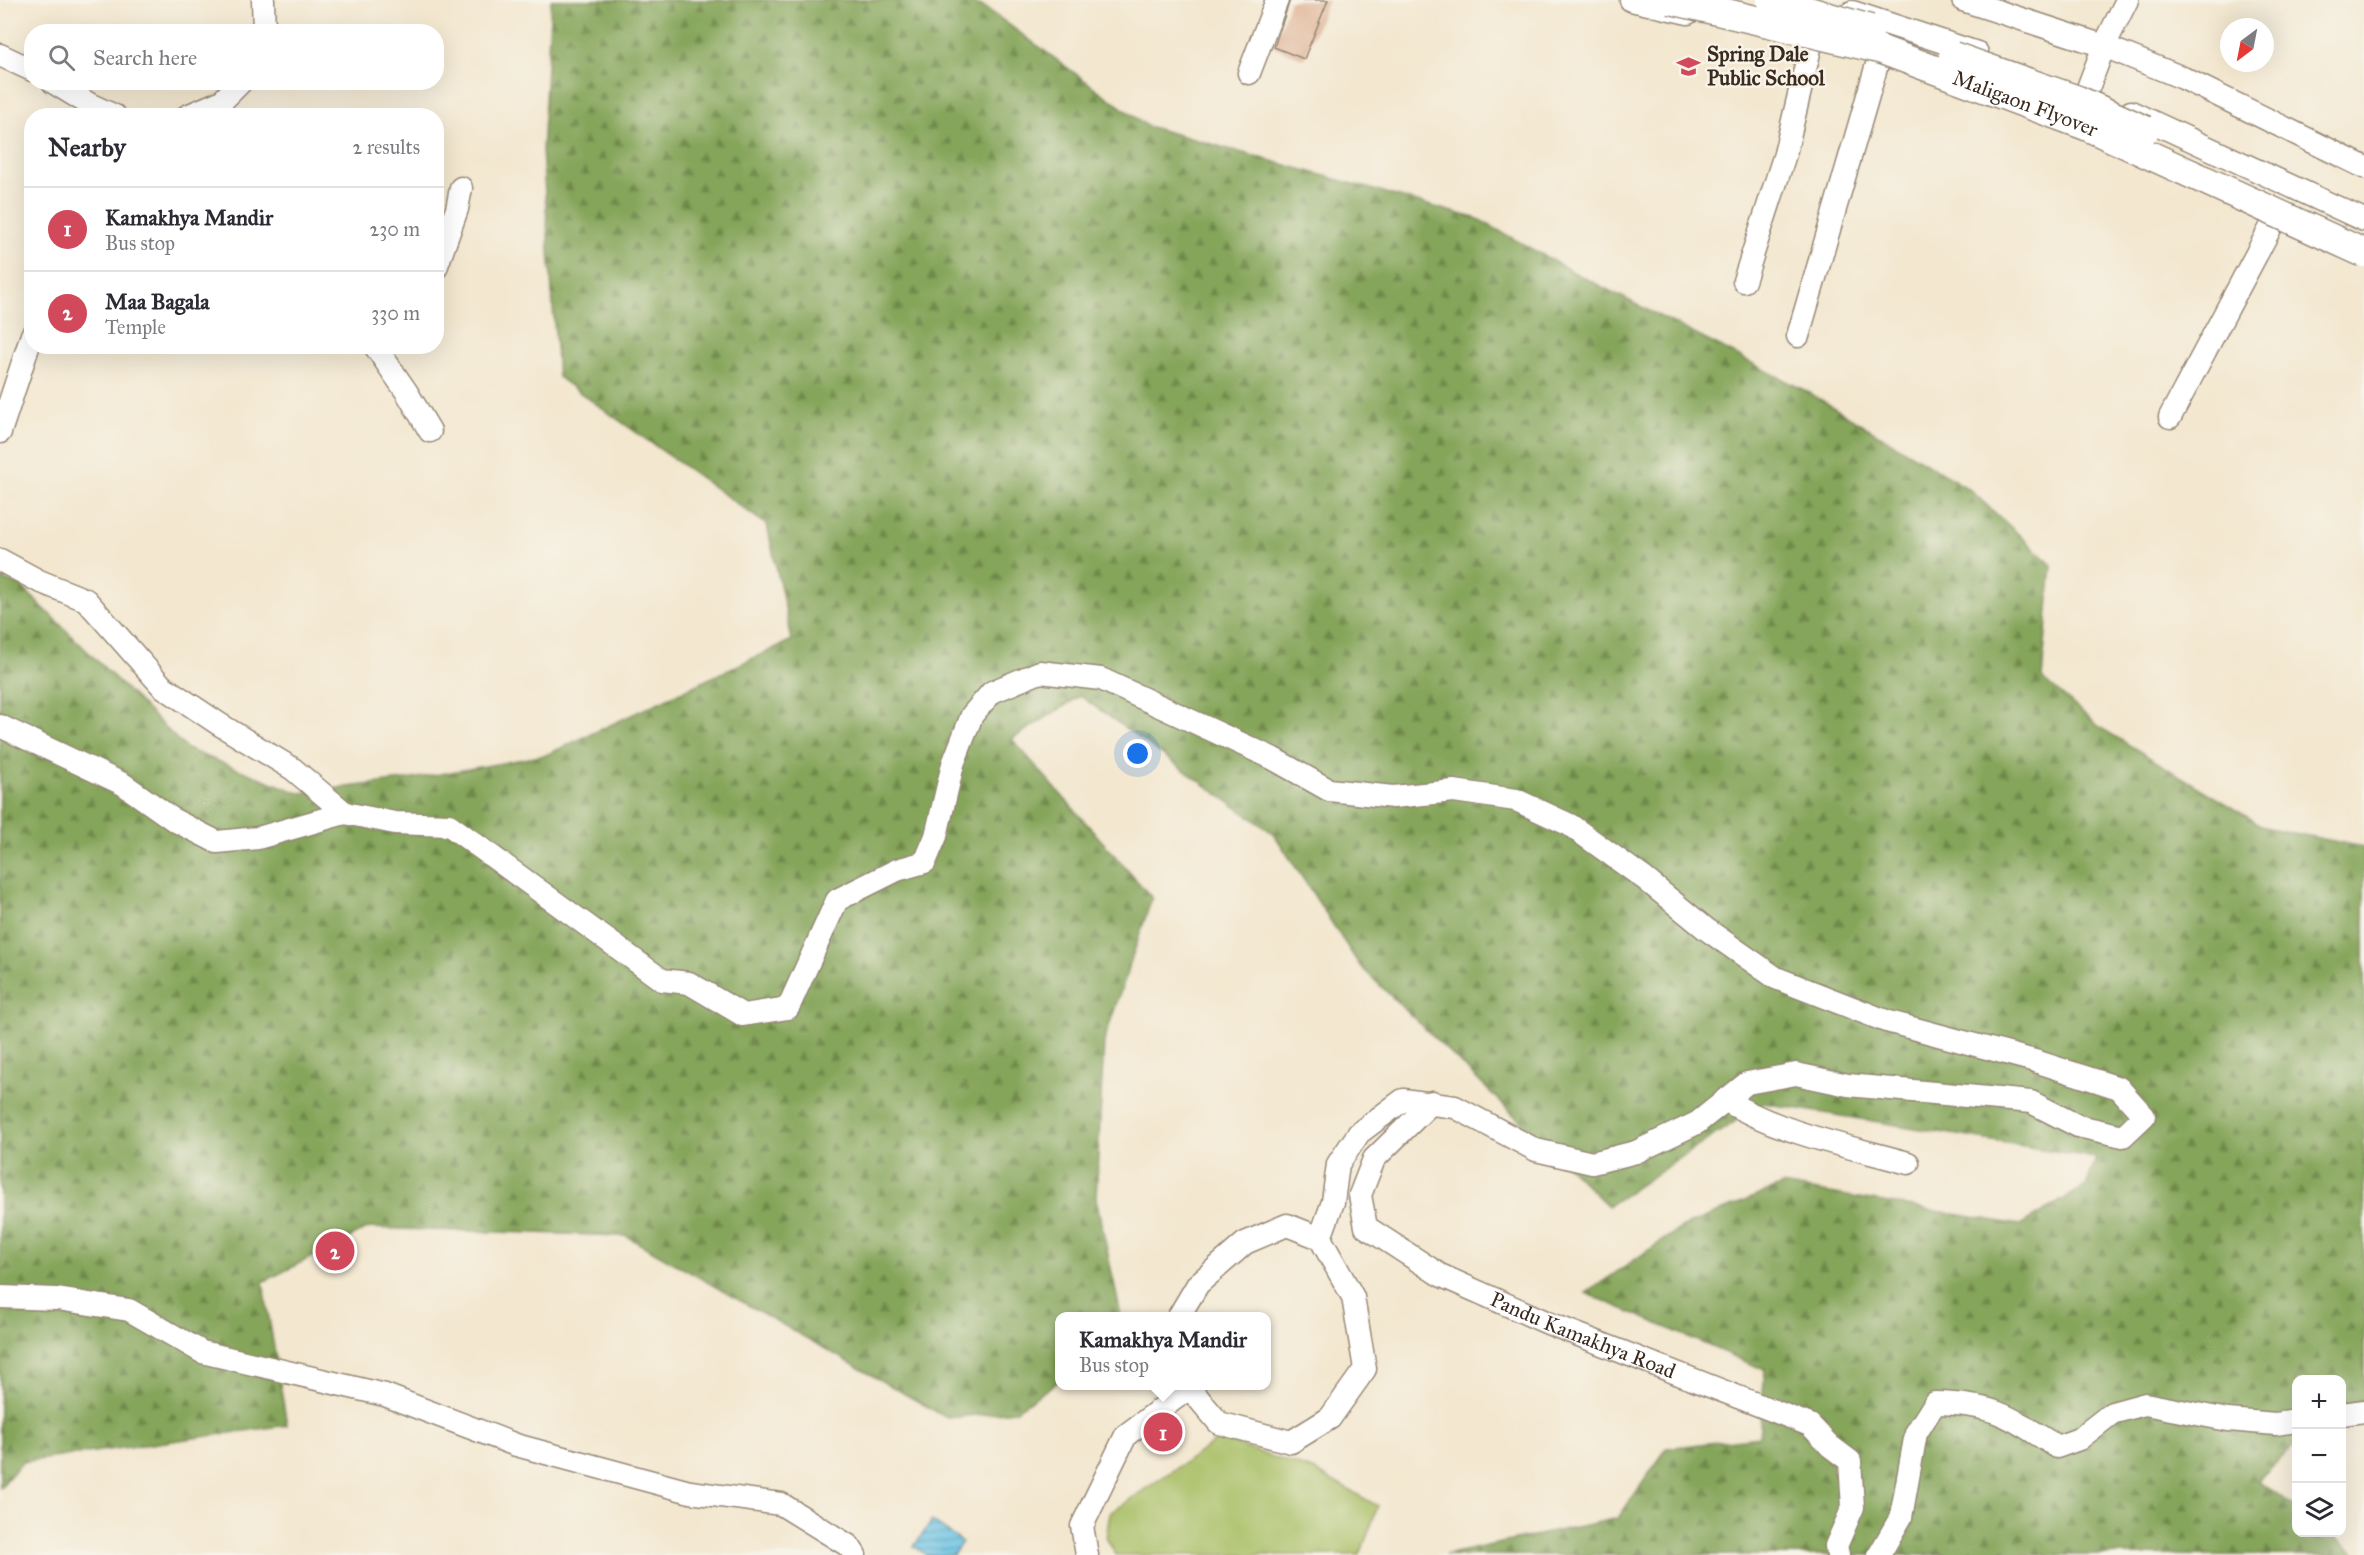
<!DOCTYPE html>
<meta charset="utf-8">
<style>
:root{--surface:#fff;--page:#f7f7f7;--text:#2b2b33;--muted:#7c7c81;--line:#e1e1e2;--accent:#d1495b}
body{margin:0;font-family:"IM FELL Great Primer",serif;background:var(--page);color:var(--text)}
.controls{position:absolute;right:18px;bottom:18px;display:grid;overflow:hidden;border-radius:12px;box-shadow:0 6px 24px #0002}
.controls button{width:54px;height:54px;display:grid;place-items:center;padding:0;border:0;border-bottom:2px solid var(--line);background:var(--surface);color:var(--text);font:30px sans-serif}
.compass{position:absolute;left:2220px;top:18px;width:54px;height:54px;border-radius:50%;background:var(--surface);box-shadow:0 6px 24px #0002;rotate:212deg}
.you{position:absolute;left:1138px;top:754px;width:21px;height:21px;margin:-15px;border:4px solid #fff;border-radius:50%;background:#1a73e8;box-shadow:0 0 0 9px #1a73e833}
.badge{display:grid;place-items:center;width:39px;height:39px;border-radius:50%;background:var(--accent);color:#fff;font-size:20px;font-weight:700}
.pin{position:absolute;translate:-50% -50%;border:3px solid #fff;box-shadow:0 2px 6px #0006}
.popup{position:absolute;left:1055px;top:1312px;width:216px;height:78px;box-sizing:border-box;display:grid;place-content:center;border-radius:12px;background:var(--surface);filter:drop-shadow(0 2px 4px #0005);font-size:20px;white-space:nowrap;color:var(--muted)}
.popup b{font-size:22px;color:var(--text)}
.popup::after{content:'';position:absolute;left:50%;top:100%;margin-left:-12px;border:12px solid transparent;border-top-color:var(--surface)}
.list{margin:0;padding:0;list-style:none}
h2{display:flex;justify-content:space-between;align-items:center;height:78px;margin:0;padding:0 24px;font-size:26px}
h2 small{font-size:20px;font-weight:400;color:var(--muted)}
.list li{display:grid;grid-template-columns:39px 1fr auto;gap:18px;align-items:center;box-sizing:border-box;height:84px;padding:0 24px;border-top:2px solid var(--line)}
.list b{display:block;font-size:22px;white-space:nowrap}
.list p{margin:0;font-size:20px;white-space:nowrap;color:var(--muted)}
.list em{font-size:20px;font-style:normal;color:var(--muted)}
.icon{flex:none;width:33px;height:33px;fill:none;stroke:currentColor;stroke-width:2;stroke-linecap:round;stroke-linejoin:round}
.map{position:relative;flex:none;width:2364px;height:1555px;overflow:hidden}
.search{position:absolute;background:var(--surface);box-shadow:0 6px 24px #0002;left:24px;top:24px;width:420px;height:66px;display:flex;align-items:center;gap:15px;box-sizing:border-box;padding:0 21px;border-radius:24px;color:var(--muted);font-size:22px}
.panel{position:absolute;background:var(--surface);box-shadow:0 6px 24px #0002;left:24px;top:108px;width:420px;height:246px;border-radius:24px}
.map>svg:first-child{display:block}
.forest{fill:url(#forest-firs);stroke:#60683c;stroke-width:1.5}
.pitch{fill:#a7be64;stroke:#717441;stroke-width:1.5}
.water{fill:url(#water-rules);stroke:#517682;stroke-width:1.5}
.building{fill:#d8a07e}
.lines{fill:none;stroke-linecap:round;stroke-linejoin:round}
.minor-casing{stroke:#978876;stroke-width:25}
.minor{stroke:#fff;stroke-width:22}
.major-bridge-casing{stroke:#978876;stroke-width:31;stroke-linecap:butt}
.major-bridge{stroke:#fff;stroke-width:28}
.labels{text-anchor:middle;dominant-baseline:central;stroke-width:5;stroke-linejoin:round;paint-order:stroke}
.poi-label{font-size:21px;font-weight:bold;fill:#3b2a1e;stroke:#f7f3e8;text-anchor:start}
.street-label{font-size:21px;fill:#3b2a1e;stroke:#f7f3e8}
</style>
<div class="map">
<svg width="2364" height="1555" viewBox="0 0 2364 1555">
<defs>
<pattern id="forest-firs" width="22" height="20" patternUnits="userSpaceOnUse" patternTransform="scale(1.5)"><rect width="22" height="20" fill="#85a55a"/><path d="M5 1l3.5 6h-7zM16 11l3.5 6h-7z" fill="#6e874a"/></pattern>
<pattern id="water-rules" width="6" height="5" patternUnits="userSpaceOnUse" patternTransform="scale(1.5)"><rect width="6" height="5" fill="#67c3e5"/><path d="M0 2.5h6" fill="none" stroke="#569fb9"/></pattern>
</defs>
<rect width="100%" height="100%" fill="#f7f3e8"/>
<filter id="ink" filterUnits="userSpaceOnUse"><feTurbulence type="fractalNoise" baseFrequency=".0167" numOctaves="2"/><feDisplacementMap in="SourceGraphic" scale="12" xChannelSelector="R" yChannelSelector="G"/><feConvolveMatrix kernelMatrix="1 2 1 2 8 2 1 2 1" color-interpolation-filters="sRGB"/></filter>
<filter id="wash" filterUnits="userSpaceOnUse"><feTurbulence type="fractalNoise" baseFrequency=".008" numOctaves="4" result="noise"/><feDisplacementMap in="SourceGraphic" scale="24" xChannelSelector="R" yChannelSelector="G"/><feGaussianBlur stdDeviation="1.35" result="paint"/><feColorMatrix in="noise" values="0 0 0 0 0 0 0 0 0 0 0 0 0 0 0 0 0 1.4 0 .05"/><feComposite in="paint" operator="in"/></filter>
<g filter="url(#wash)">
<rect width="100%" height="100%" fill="#f3e7cf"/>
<path class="forest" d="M551,0H966L986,8L1147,126L1478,219L1575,273L1808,392L1969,489L2052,565L2042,678L2101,728L2264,827L2364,847V1404L2342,1412V1380H2296V1444L2258,1480L2296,1508V1532L2329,1533L2359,1555H1445L1618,1518L1667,1448L1759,1437L1765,1370L1586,1293L1681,1228L1782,1185L2020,1225L2086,1186L2096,1158L1763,1103L1608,1206L1360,966L1274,834L1080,696L1012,739L1152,898L1104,1041L1096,1198L1121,1316H1060L1059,1381L1015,1411L947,1418L626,1236L368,1228L263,1282L287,1425L22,1462L0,1488V578L21,586L187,749L299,793L412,779L546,755L792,640L767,525L558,377L542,151Z"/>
<path class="pitch" d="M1219,1439L1315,1471L1378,1506L1360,1555H1116L1106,1538L1110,1513Z"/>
<path class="water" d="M932,1521L962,1542L953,1555H926L914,1546Z"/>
<g id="blocks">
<path class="building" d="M1290,0H1328L1304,59L1274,47Z"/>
</g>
</g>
<g filter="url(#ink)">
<use href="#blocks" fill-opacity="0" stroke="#978876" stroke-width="1.5"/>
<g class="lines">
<defs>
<g id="minor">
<path d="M263,0L264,32"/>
<path d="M1631,0L1688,13"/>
<path d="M1963,0L2104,46L2183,78L2364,167"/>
<path d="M1852,12L1977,53"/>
<path d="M0,55L32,70"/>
<path d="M1249,73L1277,0"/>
<path d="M53,82L89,104L115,116"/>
<path d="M2131,112L2364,220"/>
<path d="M187,116L222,101L241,82"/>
<path d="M2077,117L2104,46L2127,0"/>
<path d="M436,268L457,209L461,188"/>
<path d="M1744,281L1785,154L1812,40"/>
<path d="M1798,336L1878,61"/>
<path d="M375,346L406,391L430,431"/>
<path d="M2170,417L2273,223"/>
<path d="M0,432L32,335"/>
<path d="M0,560L39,581L86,600L162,686L219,724L293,769L345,813"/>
<path d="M0,726L123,784L174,820L217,842L258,838L345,813L395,823L449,825L662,980L689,983L743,1015L788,1008L837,900L897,870L925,862L936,836L953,764L972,715L992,692L1040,672L1101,679L1272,758L1329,790L1393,797L1454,791L1516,800L1570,825L1645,879L1706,929L1776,978L1886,1021L2035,1061L2119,1088L2144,1116L2123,1136L2078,1126L2031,1102L1848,1085L1796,1074L1747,1083L1697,1123L1636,1152L1592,1163L1536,1150L1455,1107L1403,1100L1359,1133L1338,1164L1333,1202L1320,1238"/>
<path d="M1725,1100C1780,1133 1847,1146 1908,1163"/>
<path id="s1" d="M1432,1102L1374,1159L1360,1195L1366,1227L1440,1275L1548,1323L1810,1425L1830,1446L1850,1461L1853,1507L1836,1546L1838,1555"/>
<path d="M0,1297L57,1299L129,1310L202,1352L385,1395L516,1445L690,1492L781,1504L849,1546L855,1555"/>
<path d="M1179,1316L1198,1284L1245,1243L1287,1225L1320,1238L1353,1297L1365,1369L1330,1418L1291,1442L1219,1423L1188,1386"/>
<path d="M2342,1414L2364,1411"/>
<path d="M1087,1555L1082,1526L1126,1435L1189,1388"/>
<path d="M1879,1555L1901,1517L1916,1433L1935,1403C1994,1404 2009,1416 2057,1447L2079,1439L2112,1413L2145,1404L2228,1420L2276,1424L2296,1421"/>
</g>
</defs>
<use href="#minor" class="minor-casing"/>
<use href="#minor" class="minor"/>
<defs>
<g id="major-bridge">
<path id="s2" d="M1671,0L1879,49L2086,126L2364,253"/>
<path d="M1771,0L1870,29"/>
<path d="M1953,56L2078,100L2145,130"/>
</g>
</defs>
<use href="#major-bridge" class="major-bridge-casing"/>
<use href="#major-bridge" class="major-bridge"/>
</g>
</g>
<defs>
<symbol id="school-bare" viewBox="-9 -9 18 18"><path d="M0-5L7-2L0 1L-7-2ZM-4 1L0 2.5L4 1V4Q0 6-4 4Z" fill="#d1495b" stroke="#f7f3e8" stroke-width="2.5" paint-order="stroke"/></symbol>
</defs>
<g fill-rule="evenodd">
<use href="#school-bare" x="1672" y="50" width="33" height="33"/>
</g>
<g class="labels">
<g class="poi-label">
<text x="1707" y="54">Spring Dale<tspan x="1707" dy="24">Public School</tspan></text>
</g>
<g class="street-label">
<text stroke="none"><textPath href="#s2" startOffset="370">Maligaon Flyover</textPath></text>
<text stroke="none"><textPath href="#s1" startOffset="396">Pandu Kamakhya Road</textPath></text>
</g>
</g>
</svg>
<div class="controls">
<button>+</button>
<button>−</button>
<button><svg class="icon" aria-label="layers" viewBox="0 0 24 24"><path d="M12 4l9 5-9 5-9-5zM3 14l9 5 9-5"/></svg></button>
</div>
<svg class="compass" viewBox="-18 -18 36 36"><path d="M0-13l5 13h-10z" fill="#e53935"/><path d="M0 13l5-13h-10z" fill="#7c7c81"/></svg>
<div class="you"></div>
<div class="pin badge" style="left:1163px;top:1432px">1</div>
<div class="popup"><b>Kamakhya Mandir</b>Bus stop</div>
<div class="pin badge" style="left:335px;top:1251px">2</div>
<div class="search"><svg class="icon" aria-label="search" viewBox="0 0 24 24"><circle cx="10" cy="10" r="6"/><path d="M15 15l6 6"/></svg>Search here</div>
<section class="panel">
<h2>Nearby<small>2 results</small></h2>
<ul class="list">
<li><span class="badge">1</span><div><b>Kamakhya Mandir</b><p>Bus stop</p></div><em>230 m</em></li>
<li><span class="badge">2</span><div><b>Maa Bagala</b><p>Temple</p></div><em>330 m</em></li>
</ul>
</section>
</div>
